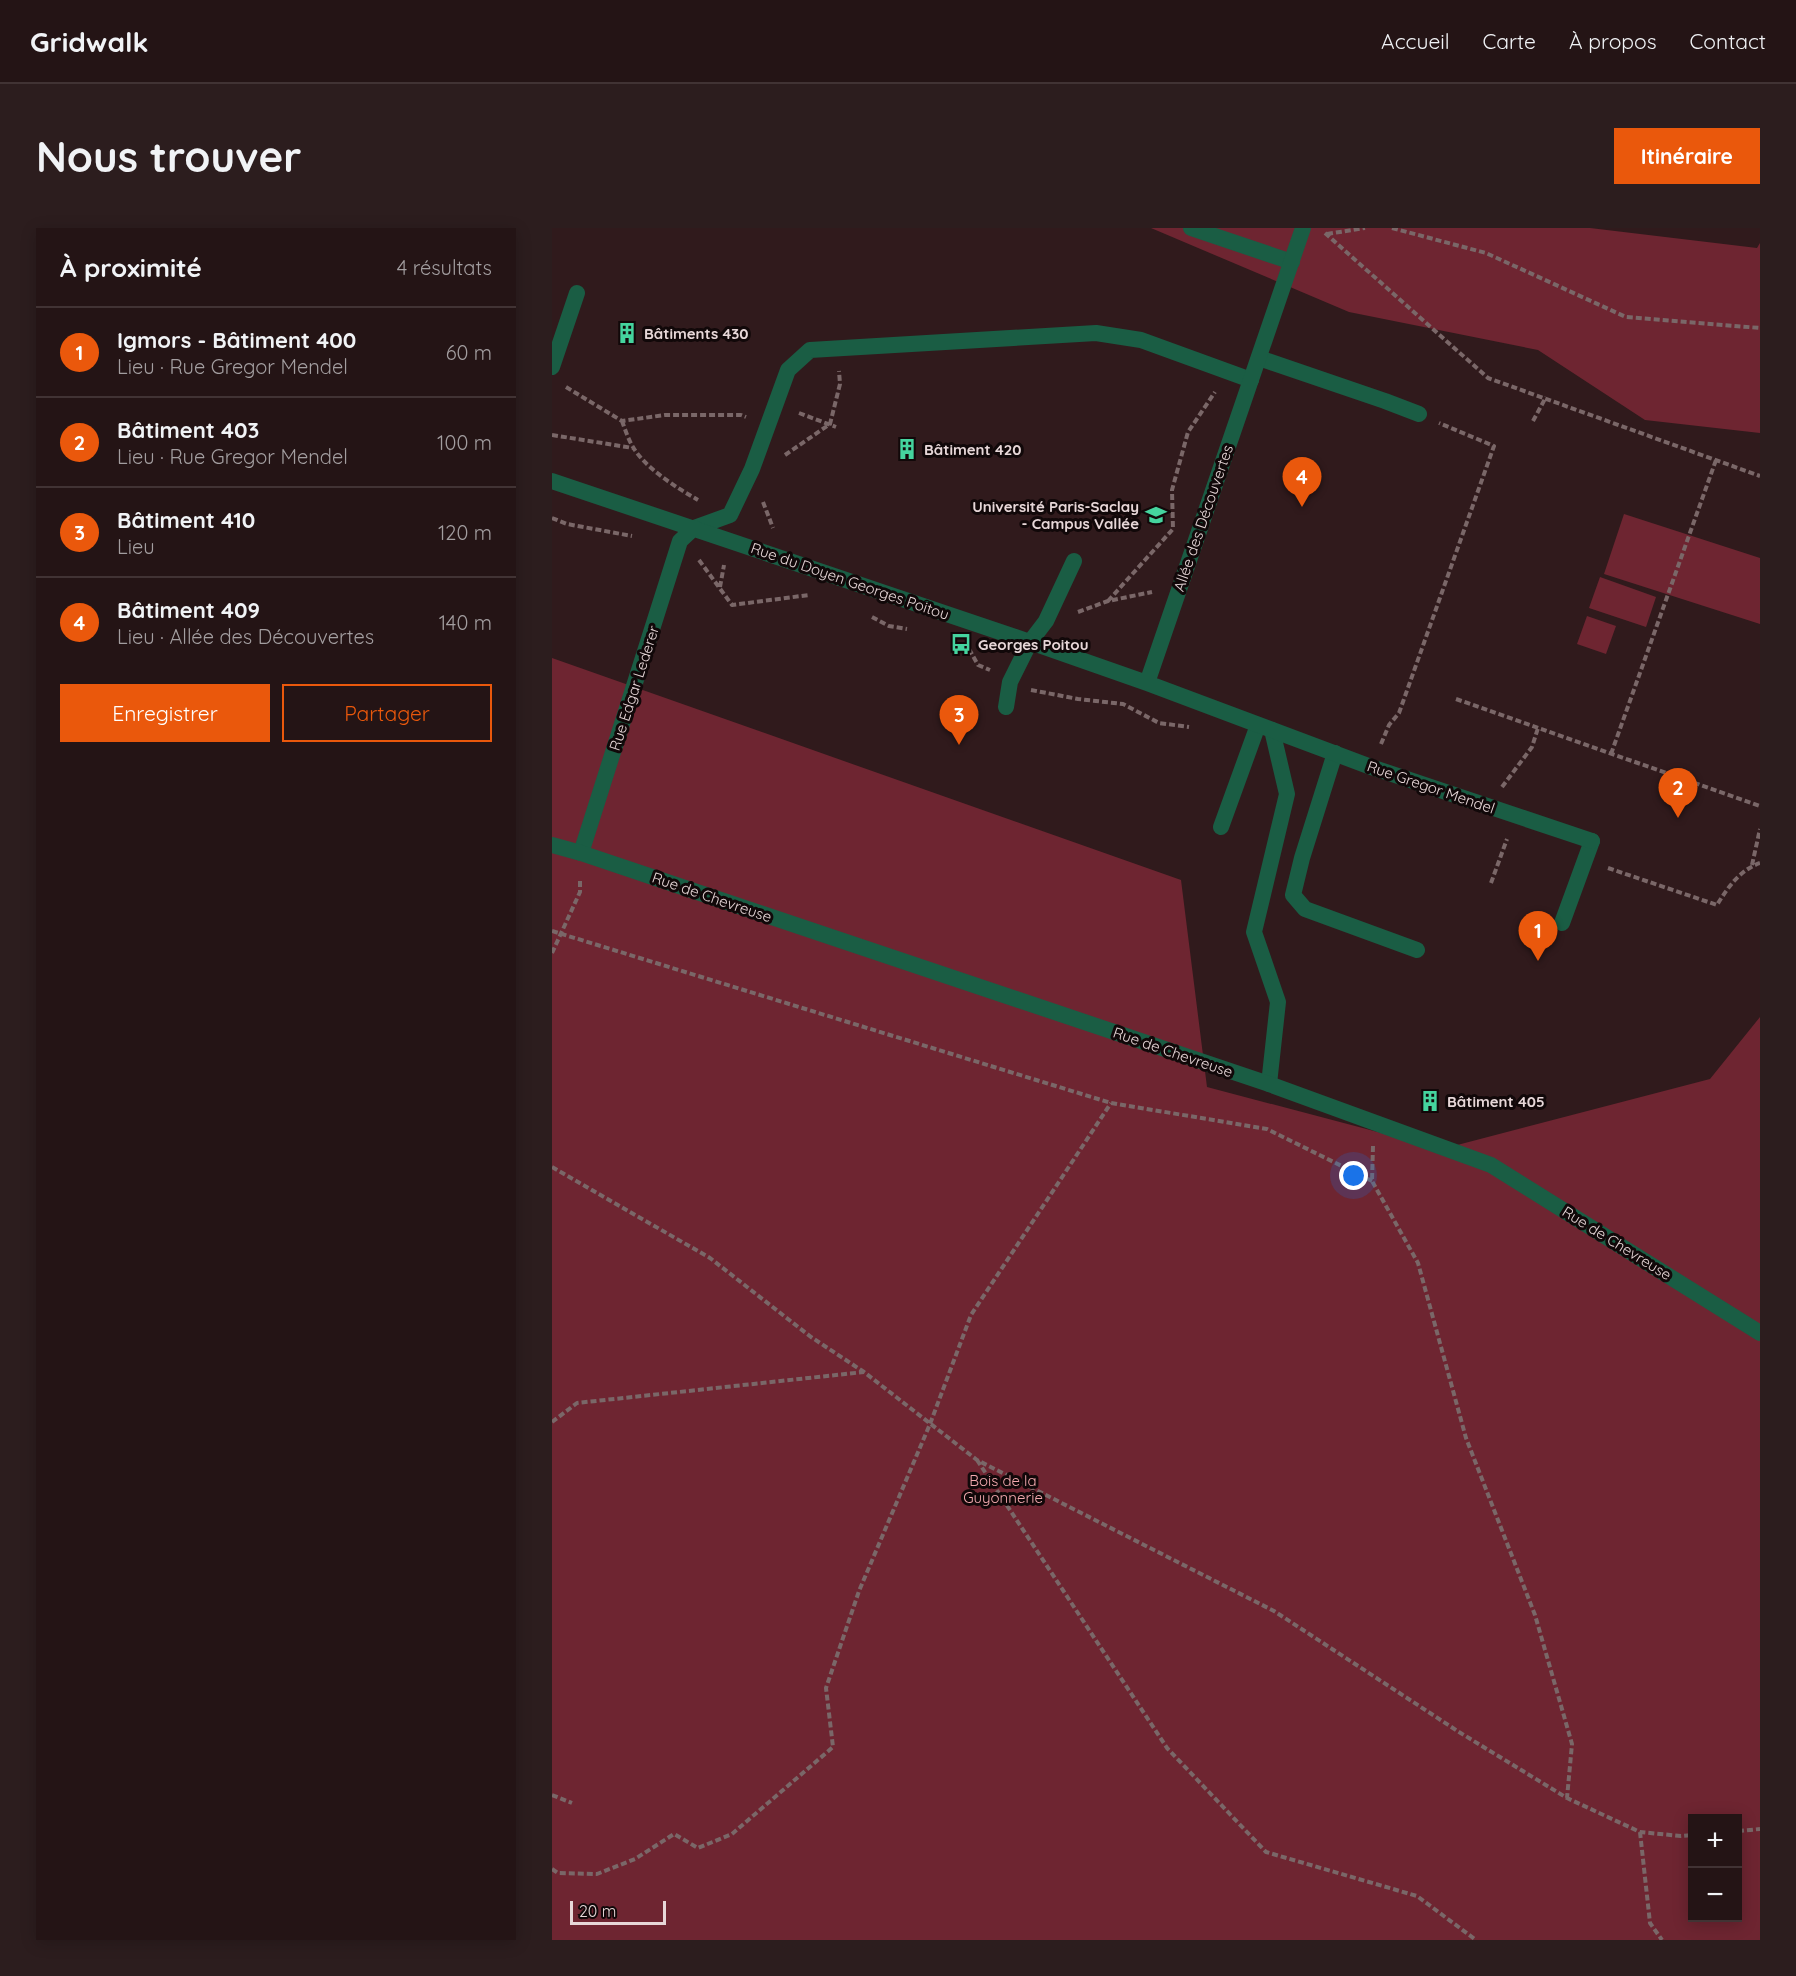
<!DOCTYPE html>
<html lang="fr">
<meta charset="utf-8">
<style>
:root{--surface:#241415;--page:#2c1d1e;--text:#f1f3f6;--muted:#a39ea0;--line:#413334;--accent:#ea580c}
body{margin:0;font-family:Quicksand,sans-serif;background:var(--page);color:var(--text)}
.controls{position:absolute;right:18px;bottom:18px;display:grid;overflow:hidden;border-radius:0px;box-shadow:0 3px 15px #0003}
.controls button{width:54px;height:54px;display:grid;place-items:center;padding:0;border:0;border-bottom:2px solid var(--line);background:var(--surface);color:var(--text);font:30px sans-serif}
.scale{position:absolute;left:18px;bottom:15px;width:96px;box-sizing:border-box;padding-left:6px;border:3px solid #e7d7d8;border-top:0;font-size:16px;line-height:21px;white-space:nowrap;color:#e7d7d8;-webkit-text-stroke:4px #110809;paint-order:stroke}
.you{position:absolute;left:802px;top:948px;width:21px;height:21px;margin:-15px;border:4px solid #fff;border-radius:50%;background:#1a73e8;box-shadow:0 0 0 9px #1a73e833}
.badge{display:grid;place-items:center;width:39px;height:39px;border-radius:50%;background:var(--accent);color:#fff;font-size:20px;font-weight:700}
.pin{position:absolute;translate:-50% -50px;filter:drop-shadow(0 2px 3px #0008)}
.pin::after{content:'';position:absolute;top:32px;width:21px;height:18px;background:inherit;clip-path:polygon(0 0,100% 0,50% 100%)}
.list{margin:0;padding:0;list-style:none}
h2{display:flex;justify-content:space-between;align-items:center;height:78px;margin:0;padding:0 24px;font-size:26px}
h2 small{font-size:20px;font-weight:400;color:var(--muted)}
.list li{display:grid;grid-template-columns:39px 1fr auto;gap:18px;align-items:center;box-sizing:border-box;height:90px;padding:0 24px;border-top:2px solid var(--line)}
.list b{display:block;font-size:22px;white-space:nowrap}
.list p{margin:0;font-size:20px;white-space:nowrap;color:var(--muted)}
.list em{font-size:20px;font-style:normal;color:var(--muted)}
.actions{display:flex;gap:12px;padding:18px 24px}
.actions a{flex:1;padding:14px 0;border:2px solid var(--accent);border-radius:0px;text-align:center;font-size:21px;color:var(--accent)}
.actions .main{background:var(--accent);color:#fff}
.map{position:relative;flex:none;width:1208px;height:1712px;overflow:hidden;border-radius:0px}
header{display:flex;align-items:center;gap:36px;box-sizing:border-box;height:84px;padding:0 30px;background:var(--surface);border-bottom:2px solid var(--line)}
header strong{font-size:28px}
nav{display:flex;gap:33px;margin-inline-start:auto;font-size:21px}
.intro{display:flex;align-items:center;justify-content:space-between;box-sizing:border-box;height:144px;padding:0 36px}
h1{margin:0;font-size:42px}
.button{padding:15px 27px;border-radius:0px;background:var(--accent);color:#fff;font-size:21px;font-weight:700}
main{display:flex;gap:36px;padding:0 36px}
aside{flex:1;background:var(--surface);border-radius:0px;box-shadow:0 3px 15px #0003}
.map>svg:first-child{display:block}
.green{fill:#6e2531;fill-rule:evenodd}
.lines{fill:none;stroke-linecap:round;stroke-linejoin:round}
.path{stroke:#7a6768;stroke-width:4;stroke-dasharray:6 3;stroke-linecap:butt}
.service{stroke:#1a5d44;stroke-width:16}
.minor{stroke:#1a5d44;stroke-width:16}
.tertiary{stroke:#1a5d44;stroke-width:16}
.labels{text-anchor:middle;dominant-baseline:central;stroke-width:6;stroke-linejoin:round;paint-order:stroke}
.poi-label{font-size:15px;font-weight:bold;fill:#e7d7d8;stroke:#110809;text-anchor:start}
.street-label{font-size:15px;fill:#e7d7d8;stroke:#110809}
.park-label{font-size:15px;fill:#f3a9af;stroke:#110809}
</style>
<header>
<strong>Gridwalk</strong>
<nav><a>Accueil</a><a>Carte</a><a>À propos</a><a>Contact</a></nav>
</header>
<div class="intro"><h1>Nous trouver</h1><a class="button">Itinéraire</a></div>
<main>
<aside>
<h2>À proximité<small>4 résultats</small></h2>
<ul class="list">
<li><span class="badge">1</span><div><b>Igmors - Bâtiment 400</b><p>Lieu · Rue Gregor Mendel</p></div><em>60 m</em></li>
<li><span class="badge">2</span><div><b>Bâtiment 403</b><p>Lieu · Rue Gregor Mendel</p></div><em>100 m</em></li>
<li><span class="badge">3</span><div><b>Bâtiment 410</b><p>Lieu</p></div><em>120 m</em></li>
<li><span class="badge">4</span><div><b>Bâtiment 409</b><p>Lieu · Allée des Découvertes</p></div><em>140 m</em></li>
</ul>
<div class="actions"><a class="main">Enregistrer</a><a>Partager</a></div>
</aside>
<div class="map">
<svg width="1208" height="1712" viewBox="0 0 1208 1712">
<rect width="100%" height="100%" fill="#301a1c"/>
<path class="green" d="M599,0H1038L1205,20L1208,15V205L1093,192L986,122L797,84Z
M1072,286L1208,330V396L1052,346Z
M1048,349L1104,369L1094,399L1037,380Z
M1035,388L1064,398L1054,426L1025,416Z
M0,430L629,652L655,859L890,921L1158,851L1208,789V1712H0ZM1140,1590H1186V1690H1140Z"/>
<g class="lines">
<path class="path" d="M840,0L934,25L1074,89L1208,100
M773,5L936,150L1208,248
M775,6L813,0
M14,159L70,193L113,187H189L194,189
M247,185L284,199
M70,193C73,201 76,211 81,219C93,240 125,260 146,272
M981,193L994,169
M0,207L81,220
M233,227L278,196L288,156L287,143
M211,274L221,300
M0,290L15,296L80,308
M147,332L180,377L257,367
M168,359L172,337
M556,373L621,301L620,262L636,204L663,164
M526,384L556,373L600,364
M320,389L337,398L355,401
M417,421L426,437L438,442
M479,462L526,471L571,476L607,495L637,499
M904,471L1208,578
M829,516L837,497L847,485L942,218L887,195
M1059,526L1164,232
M950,559L980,519L986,500
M1200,637L1208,601
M1056,640L1165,677C1176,659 1188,642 1208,635
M939,655L955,611
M0,703L559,875L715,901L820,953
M0,725L28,664V651
M821,918L820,953L866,1035L914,1210L983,1387L1020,1516L1015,1570
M0,939L158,1030L259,1109L312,1144L425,1232L722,1383L907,1504L1015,1570L1088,1604L1129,1608L1140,1607
M0,1194L25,1175L312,1144
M425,1232L615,1520L714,1624L865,1668L924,1712
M0,1567L20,1575
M1186,1603L1208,1601
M1088,1604L1098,1695L1110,1712
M0,1641L6,1645L45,1646L83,1631L122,1606L146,1620L180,1606L281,1519L274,1460L307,1363L378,1196L419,1087L559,875"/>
<path class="service" d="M639,0L740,34
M707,130L833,173L867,186
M0,139L25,65
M142,300L178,287L200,241L236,142L258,122L544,105L589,112L699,152
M454,479L458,454L478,414L494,393L522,333
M783,525L750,630L741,667L753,681L865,722
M669,599L706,497
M1010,695L1040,613
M717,856L726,774L702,704L735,566L720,502"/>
<path class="minor" d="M0,253L478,414L595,455L819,539L1040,613
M595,455L751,0
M29,625L128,313L142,300"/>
<path class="tertiary" d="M0,617L29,625L717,856L939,937L1208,1105"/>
</g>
<defs>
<symbol id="building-bare" viewBox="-9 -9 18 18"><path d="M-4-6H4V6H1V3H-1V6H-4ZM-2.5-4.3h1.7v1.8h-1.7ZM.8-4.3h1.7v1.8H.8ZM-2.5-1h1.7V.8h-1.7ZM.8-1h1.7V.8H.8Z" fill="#45d49e" stroke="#110809" stroke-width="2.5" paint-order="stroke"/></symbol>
<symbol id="university-bare" viewBox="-9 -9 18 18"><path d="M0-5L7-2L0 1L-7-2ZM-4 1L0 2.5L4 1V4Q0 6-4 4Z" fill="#45d49e" stroke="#110809" stroke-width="2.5" paint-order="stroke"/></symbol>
<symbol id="bus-bare" viewBox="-9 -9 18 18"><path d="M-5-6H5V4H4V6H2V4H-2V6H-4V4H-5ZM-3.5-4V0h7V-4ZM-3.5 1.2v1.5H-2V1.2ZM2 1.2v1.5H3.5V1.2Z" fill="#45d49e" stroke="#110809" stroke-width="2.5" paint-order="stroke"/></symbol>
</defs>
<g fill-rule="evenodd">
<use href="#building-bare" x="60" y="90" width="30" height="30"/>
<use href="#building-bare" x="340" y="206" width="30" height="30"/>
<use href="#university-bare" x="589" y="272" width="30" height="30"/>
<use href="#bus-bare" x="394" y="401" width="30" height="30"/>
<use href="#building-bare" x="863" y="858" width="30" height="30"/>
</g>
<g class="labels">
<g class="poi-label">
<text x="92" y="105">Bâtiments 430</text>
<text x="372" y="221">Bâtiment 420</text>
<text x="587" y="278" text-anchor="end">Université Paris-Saclay<tspan x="587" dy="17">- Campus Vallée</tspan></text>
<text x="426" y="416">Georges Poitou</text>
<text x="895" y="873">Bâtiment 405</text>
</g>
<g class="street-label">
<text transform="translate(651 290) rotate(-71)">Allée des Découvertes</text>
<text transform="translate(298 353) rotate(19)">Rue du Doyen Georges Poitou</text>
<text transform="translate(82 460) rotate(-72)">Rue Edgar Lederer</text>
<text transform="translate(879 559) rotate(19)">Rue Gregor Mendel</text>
<text transform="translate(160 669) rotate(19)">Rue de Chevreuse</text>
<text transform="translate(621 824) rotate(19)">Rue de Chevreuse</text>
<text transform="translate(1065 1015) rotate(32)">Rue de Chevreuse</text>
</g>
<g class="park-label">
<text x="451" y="1252">Bois de la<tspan x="451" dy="17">Guyonnerie</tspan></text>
</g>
</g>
</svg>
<div class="controls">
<button>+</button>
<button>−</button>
</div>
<div class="scale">20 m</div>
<div class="you"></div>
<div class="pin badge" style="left:986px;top:733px">1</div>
<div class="pin badge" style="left:1126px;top:590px">2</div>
<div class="pin badge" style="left:407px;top:517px">3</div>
<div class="pin badge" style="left:750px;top:279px">4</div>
</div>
</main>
